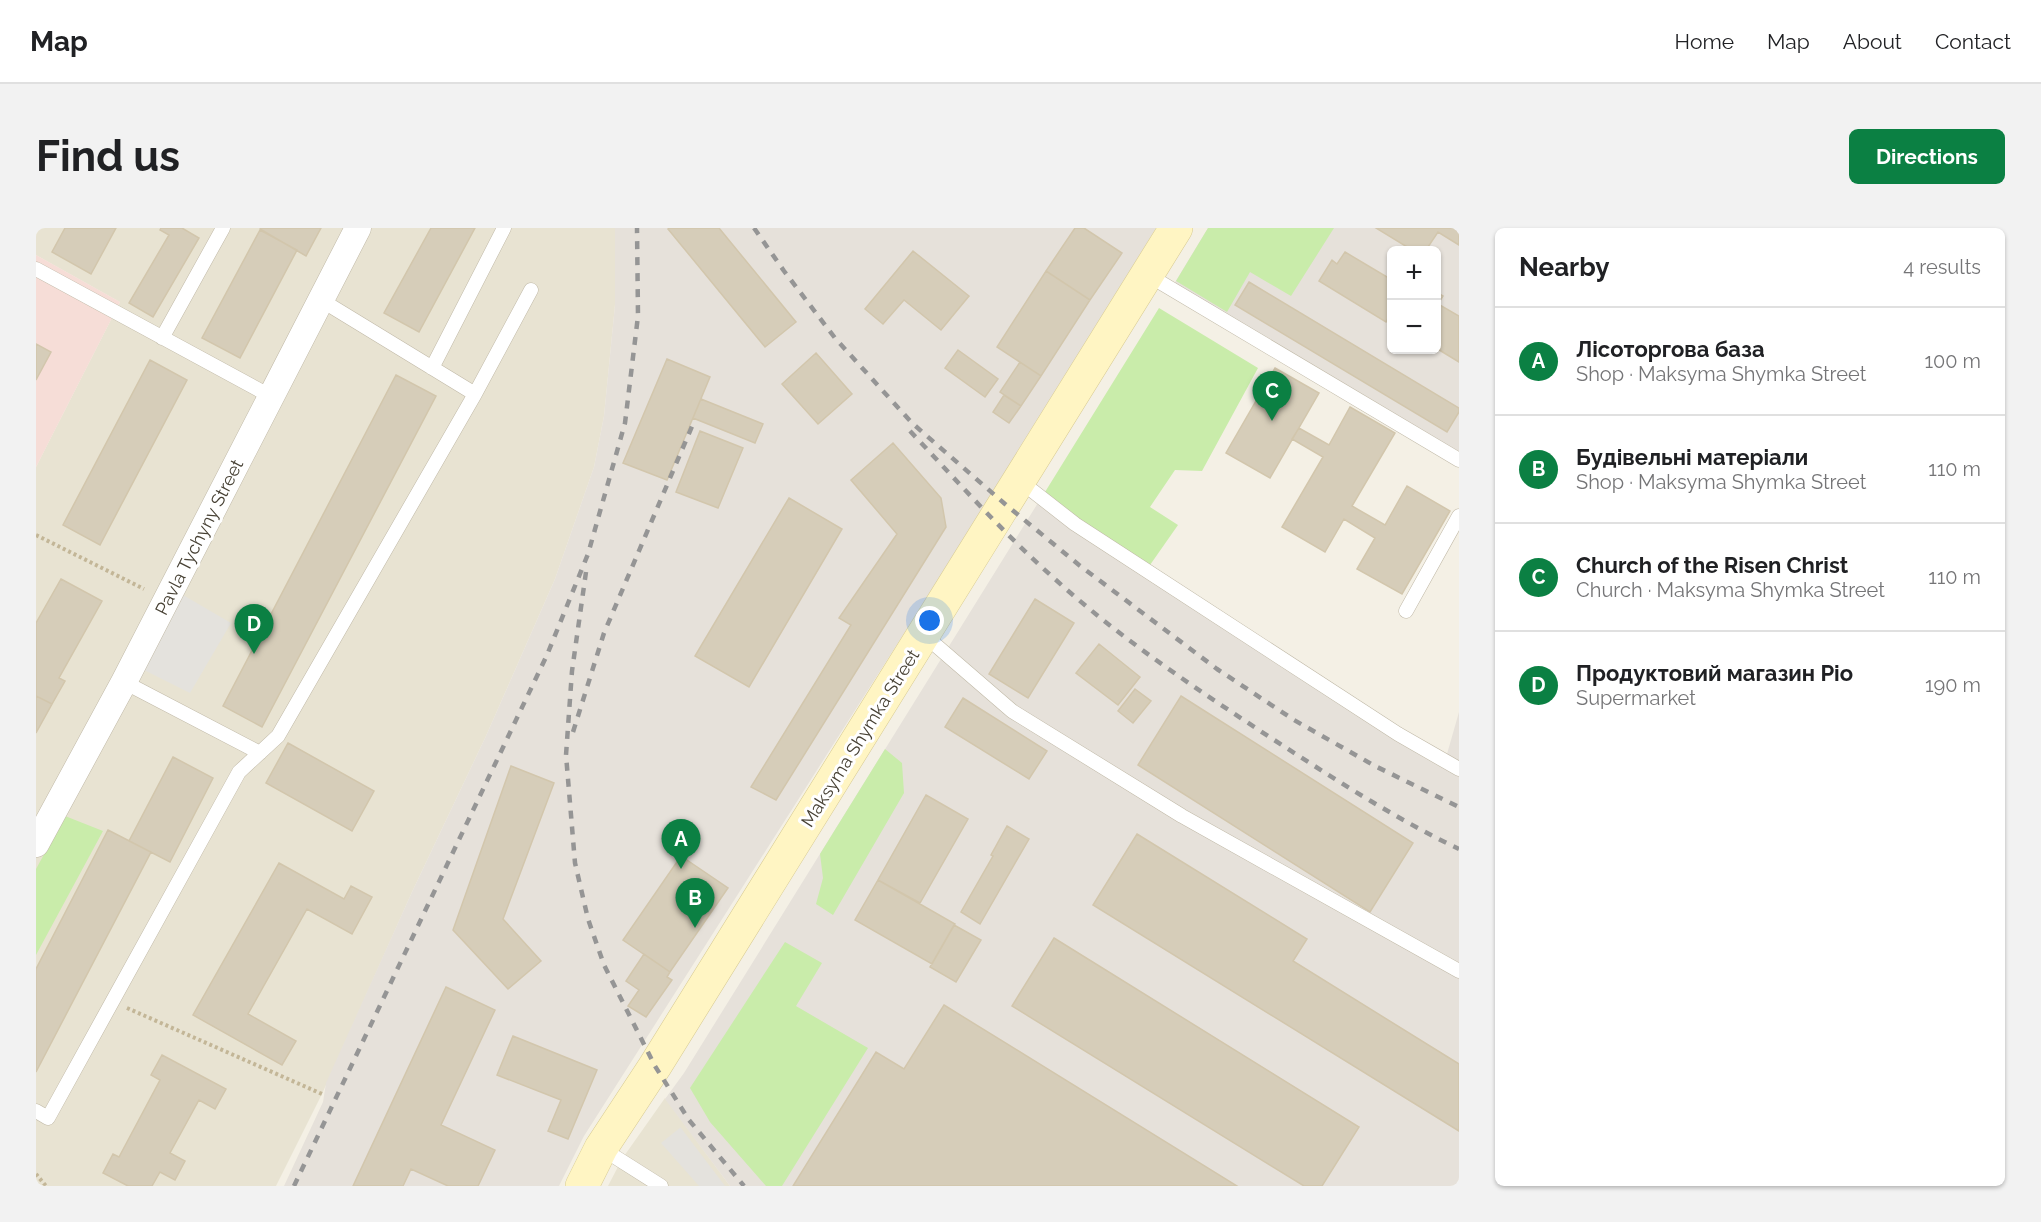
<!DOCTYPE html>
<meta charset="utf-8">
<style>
:root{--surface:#fff;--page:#f2f2f2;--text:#202124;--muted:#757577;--line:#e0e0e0;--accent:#0b8043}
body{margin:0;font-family:Raleway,sans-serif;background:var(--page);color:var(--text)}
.controls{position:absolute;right:18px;top:18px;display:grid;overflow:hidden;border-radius:9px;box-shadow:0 2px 4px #0004}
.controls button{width:54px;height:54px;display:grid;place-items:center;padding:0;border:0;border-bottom:2px solid var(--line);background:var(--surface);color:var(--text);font:30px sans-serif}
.you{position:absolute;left:894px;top:393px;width:21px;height:21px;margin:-15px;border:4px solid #fff;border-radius:50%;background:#1a73e8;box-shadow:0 0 0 9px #1a73e833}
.badge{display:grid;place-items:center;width:39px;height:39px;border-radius:50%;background:var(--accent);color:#fff;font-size:20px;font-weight:700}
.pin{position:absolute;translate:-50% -50px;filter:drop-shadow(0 2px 3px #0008)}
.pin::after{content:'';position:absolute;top:32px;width:21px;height:18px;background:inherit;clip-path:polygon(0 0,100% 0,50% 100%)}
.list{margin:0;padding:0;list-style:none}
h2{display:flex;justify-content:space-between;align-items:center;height:78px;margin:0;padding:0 24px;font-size:26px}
h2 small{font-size:20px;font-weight:400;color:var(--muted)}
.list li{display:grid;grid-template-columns:39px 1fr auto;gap:18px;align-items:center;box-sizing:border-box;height:108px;padding:0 24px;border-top:2px solid var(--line)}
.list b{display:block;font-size:22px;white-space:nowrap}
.list p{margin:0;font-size:20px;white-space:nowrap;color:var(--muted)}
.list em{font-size:20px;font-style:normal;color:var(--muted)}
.map{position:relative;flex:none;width:1423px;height:958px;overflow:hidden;border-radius:9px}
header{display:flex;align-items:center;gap:36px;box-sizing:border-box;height:84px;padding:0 30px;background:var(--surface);border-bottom:2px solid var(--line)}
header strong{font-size:28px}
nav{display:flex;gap:33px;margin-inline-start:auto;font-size:21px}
.intro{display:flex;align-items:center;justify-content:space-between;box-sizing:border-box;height:144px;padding:0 36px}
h1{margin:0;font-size:42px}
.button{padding:15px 27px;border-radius:9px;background:var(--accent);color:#fff;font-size:21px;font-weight:700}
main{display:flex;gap:36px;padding:0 36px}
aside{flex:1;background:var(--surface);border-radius:9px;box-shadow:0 2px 4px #0004}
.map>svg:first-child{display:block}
.residential{fill:#e8e3d2}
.industrial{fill:#e6e1da;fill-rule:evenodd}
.medical{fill:#f6ddd7}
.green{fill:#c9ecaa}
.parking{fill:#e4e2dd}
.building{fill:#d6cdb9;stroke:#d2c6ac;stroke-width:1.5}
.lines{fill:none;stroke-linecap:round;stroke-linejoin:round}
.service-casing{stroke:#c0b9a7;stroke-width:15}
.minor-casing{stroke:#c0b9a7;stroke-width:27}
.secondary-casing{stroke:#d7ca91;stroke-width:34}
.path{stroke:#c3b697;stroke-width:4;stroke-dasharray:3 3;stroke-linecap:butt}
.service{stroke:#fff;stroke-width:14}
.minor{stroke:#fff;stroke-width:26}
.secondary{stroke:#fff5c3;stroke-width:33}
.rail{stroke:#959595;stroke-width:4.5;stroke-dasharray:8 8;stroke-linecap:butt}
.labels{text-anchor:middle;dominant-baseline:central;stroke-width:6;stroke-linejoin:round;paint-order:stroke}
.street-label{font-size:18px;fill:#474134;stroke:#fff}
</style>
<header>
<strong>Map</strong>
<nav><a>Home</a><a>Map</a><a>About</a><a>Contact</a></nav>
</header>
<div class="intro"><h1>Find us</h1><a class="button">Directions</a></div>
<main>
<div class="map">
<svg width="1423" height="958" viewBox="0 0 1423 958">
<rect width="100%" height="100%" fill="#f4f0e5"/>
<path class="residential" d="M0,0H579V77L568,188L558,239L519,351L450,508L376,664L286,866L240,958H0V239L84,74L0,27Z
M629,870L694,958H572L586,931Z"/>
<path class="industrial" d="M579,0H1120L972,242L548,908L523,958H248L287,874L290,855L376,664L450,508L519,351L558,239L568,188L579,77Z
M1172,0H1423V232L1135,61ZM1356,22H1400V122H1356Z
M1005,270L1409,533L1423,484V958H694L629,871L648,845Z"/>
<path class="medical" d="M0,27L84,74L0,239Z"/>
<path class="green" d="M1172,0H1298L1255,68L1214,44L1191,84L1140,53Z
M1123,80L1222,140L1166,243L1139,242L1114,279L1142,297L1114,337L1043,291L1009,264Z
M849,521L866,535L868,565L797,687L780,676L787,650L784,626Z
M29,588L67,603L0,727V641Z
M749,714L786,735L760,778L832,820L746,958H730L674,894L654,860Z"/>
<path class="parking" d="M147,367L195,395L154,465L106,441Z
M645,899V900L689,958H663L625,915Z"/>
<path class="building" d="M29,0H80L55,46L16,24Z
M125,0H146L163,10L117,89L93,75L133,7L124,2Z
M225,0H285L270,28L224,1Z
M395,0H439L383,104L348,85Z
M633,0H683L760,94L729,119L632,1Z
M1039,0H1048L1086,25L1054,72L1010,43Z
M1340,0H1423V17L1402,4L1390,22H1376Z
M224,2L261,22L204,130L166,110Z
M877,23L933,68L905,102L868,72L847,96L829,81Z
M1309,24L1356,52V84L1350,94L1283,53L1296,32L1301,36Z
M1010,43L1054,72L1005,148L961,119Z
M1213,54L1423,180V184L1411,204L1199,77Z
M1400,64L1407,68L1402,76L1423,88V134L1400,120Z
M0,116L15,124L0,152Z
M922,122L962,151L949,169L909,140Z
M780,125L816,166L782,196L746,156Z
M631,131L674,149L631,252L587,235Z
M114,132L151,152L64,317L27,297Z
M984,134L1005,148L985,178L964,164Z
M1239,140L1283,165L1234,250L1190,225Z
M360,147L400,168L226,499L187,478Z
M968,167L985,178L973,195L957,184Z
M665,171L727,196L719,215L657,190Z
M1314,179L1359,205L1316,278L1349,297L1371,258L1414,283L1366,366L1321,341L1339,310L1308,291L1289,324L1246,299L1287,229L1256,211L1263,200L1293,217Z
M664,203L707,220L682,280L640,264Z
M857,215L905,270L910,299L740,572L715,559L815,397L803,390L861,306L815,252Z
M753,270L806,301L713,459L659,428Z
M25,351L66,373L23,450L29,453L16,476L0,468V395Z
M999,371L1038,395L992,470L953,446Z
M1063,416L1104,449L1082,477L1040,445Z
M1099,461L1115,473L1097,495L1082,483Z
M0,468L16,476L0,505Z
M1145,468L1377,615L1334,684L1102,537Z
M927,470L1011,523L993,551L909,499Z
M252,515L338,563L316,603L230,555Z
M137,529L177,550L134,634L93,613Z
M475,538L518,555L467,691L505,733L472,761L417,702Z
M890,567L932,591L884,675L842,652Z
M971,598L993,611L944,696L925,684L957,628L955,627Z
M72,602L115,624L0,844V741Z
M1101,606L1271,711L1257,733L1423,836V903L1057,677Z
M645,628L692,660L634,744L587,712Z
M243,635L308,671L315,658L336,669L316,706L271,681L212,786L260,813L246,837L157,787Z
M842,652L919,696L896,736L819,692Z
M918,697L945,712L920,754L894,739Z
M1018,710L1323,899L1286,958H1268L976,778Z
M608,726L634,744L631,749L636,752L610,789L592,778L603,762L590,753Z
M410,759L459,782L405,897L459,922L442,958H412L375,941L367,958H317Z
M908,777L1201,958H757L840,824L868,841Z
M477,808L561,842L532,911L512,903L525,872L461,847Z
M126,827L190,861L179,881L163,872L134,925L149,933L139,952L124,944L116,958H92L67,945L77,926L83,929L124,852L115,847Z"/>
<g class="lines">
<defs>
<path id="service" d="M0,41L236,169
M1112,47L1423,232
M126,110L187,0
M396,140L468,0
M439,166L495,62
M984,253L1039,296L1362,506L1423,541
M1370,383L1423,288
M888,407L976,483L1146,588L1423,743
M88,454L224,525
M0,883L12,890L203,544L242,508L439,166L285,72
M565,920L625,958"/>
<path id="minor" d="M0,616L88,454L322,0"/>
<path id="secondary" d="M546,958L565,920L619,838L1140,0"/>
</defs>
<use href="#service" class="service-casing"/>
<use href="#minor" class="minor-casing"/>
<use href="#secondary" class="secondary-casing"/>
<path class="path" d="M0,307L108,361
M91,780L286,866
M0,946L10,958"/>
<use href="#service" class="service"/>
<use href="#minor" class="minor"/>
<use href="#secondary" class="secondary"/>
<path class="rail" d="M718,0L748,43L799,110L876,195L969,276L1043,337L1181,441L1258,492L1339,538L1423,579
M874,203C922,254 968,306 1020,352C1085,411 1159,460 1232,508C1294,548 1356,589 1423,621
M550,344L536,443L530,527L539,635L552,691L568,737L619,838L653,892L708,958
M537,504L568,405L657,196
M258,958L511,427L552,326L589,195L602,88L601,0"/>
</g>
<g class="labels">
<g class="street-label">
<text transform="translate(163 309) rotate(-63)">Pavla Tychyny Street</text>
<text transform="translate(824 510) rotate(-58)">Maksyma Shymka Street</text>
</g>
</g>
</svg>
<div class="controls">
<button>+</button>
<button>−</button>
</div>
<div class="you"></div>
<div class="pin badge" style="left:645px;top:641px">A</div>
<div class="pin badge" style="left:659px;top:700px">B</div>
<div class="pin badge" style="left:1236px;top:193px">C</div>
<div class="pin badge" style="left:218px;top:426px">D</div>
</div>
<aside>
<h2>Nearby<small>4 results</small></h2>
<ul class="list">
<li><span class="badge">A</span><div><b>Лісоторгова база</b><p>Shop · Maksyma Shymka Street</p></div><em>100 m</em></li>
<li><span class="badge">B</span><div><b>Будівельні матеріали</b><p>Shop · Maksyma Shymka Street</p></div><em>110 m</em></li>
<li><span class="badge">C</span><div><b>Church of the Risen Christ</b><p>Church · Maksyma Shymka Street</p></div><em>110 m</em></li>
<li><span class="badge">D</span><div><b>Продуктовий магазин Ріо</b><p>Supermarket</p></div><em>190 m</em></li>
</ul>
</aside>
</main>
